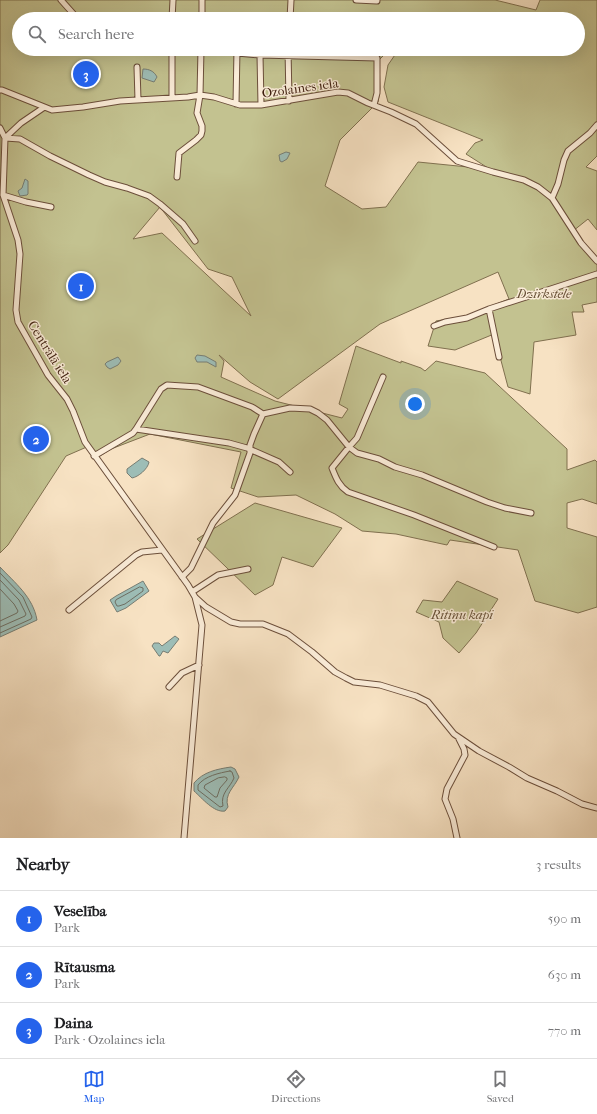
<!DOCTYPE html>
<meta charset="utf-8">
<style>
:root{--surface:#fff;--page:#f2f2f2;--text:#202124;--muted:#757577;--line:#e0e0e0;--accent:#2563eb}
body{margin:0;font-family:"IM FELL French Canon",serif;background:var(--page);color:var(--text)}
.you{position:absolute;left:415px;top:404px;width:14px;height:14px;margin:-10px;border:3px solid #fff;border-radius:50%;background:#1a73e8;box-shadow:0 0 0 6px #1a73e833}
.badge{display:grid;place-items:center;width:26px;height:26px;border-radius:50%;background:var(--accent);color:#fff;font-size:13px;font-weight:700}
.pin{position:absolute;translate:-50% -50%;border:2px solid #fff;box-shadow:0 1px 4px #0006}
.list{margin:0;padding:0;list-style:none}
h2{display:flex;justify-content:space-between;align-items:center;height:52px;margin:0;padding:0 16px;font-size:17px}
h2 small{font-size:13px;font-weight:400;color:var(--muted)}
.list li{display:grid;grid-template-columns:26px 1fr auto;gap:12px;align-items:center;box-sizing:border-box;height:56px;padding:0 16px;border-top:1px solid var(--line)}
.list b{display:block;font-size:15px;white-space:nowrap}
.list p{margin:0;font-size:13px;white-space:nowrap;color:var(--muted)}
.list em{font-size:13px;font-style:normal;color:var(--muted)}
.icon{flex:none;width:22px;height:22px;fill:none;stroke:currentColor;stroke-width:2;stroke-linecap:round;stroke-linejoin:round}
.map{position:relative;flex:none;width:597px;height:838px;overflow:hidden}
.search{position:absolute;background:var(--surface);box-shadow:0 4px 16px #0002;left:12px;right:12px;top:12px;height:44px;display:flex;align-items:center;gap:10px;box-sizing:border-box;padding:0 14px;border-radius:22px;color:var(--muted);font-size:15px}
.sheet{height:220px;background:var(--surface)}
nav{display:flex;justify-content:space-around;align-items:center;box-sizing:border-box;height:56px;border-top:1px solid var(--line);background:var(--surface);font-size:11px;color:var(--muted)}
nav a{display:grid;justify-items:center;gap:2px}
nav .on{color:var(--accent)}
.map>svg:first-child{display:block}
.green{fill:#c3c290;stroke:#80704f;fill-rule:evenodd}
.water{fill:#9dbdb6;stroke:#777d73}
.lines{fill:none;stroke-linecap:round;stroke-linejoin:round}
.shore{stroke:#6e6e62;stroke-width:1}
.minor-casing{stroke:#6c4f3b;stroke-width:7}
.minor{stroke:#faecd8;stroke-width:5}
.labels{text-anchor:middle;dominant-baseline:central;stroke-width:3;stroke-linejoin:round;paint-order:stroke}
.street-label{font-size:13px;fill:#3e1e0e;stroke:#faecd8}
.park-label{font-size:13px;font-style:italic;fill:#664f35;stroke:#faecd8}
</style>
<div class="map">
<svg width="597" height="838" viewBox="0 0 597 838">
<rect width="100%" height="100%" fill="#f7e2c3"/>
<filter id="stains"><feTurbulence type="fractalNoise" baseFrequency=".005" numOctaves="4"/><feColorMatrix values="0 0 0 0 .2 0 0 0 0 .09 0 0 0 0 .02 0 0 0 .5 -.17"/></filter>
<radialGradient id="worn" r=".72"><stop offset=".6" stop-color="#630" stop-opacity="0"/><stop offset="1" stop-color="#630" stop-opacity=".3"/></radialGradient>
<path class="green" d="M0,0H495L536,10L540,0H597V156L586,167L597,171V230L588,219L573,231L597,259V302L582,305L584,312H572L576,335L534,342L530,394L508,387L494,334L455,350L428,346L436,321L466,316L509,299L498,272L380,324L278,399L250,382L219,355L224,361L221,377L275,401L342,418L348,409L339,404L356,346L401,363V361L421,368L425,371L436,361L485,373L567,449V470L595,460L597,462V504L582,499L567,503V528L597,537V607L578,613L535,601L518,550L450,540L447,545L396,534L362,531L335,514L296,495L258,497L231,488L241,452L150,434L111,449L100,456L99,454L94,456L89,446L66,456L8,545L0,553ZM420,18V19H578V49H399L388,65L384,87L388,102L483,140L475,143L466,154L488,168V169L418,162L386,207L362,209L325,186L340,140L378,102L380,89L379,60L390,49H19V19H419ZM160,207L208,269L232,277L251,316L162,233L133,239Z
M255,503L342,528L313,567L282,557L273,585L255,595L197,539Z
M457,581L498,599L476,633L459,653L443,638L439,622L416,612L423,600L442,602Z"/>
<path class="water" d="M143,69C149,69 154,71 157,77L154,82L142,78Z
M286,152L290,153L287,159L282,162L280,161L279,155Z
M25,179L28,181V194L27,195L20,196L18,191L22,188Z
M197,355L205,356L216,362V367L207,362H197L195,358Z
M118,357L121,361L118,365L110,369L107,367L105,364L107,362Z
M142,458L149,462C148,469 138,477 132,478L127,473V469Z
M0,567C15,583 33,597 37,620L0,637Z
M143,581L149,591L126,608L117,612L110,600L116,596Z
M175,636L179,639L168,653L163,651L160,656H159L152,646L154,643H159L162,646Z
M231,767L235,769L239,777C234,788 224,794 228,807L225,811C214,813 202,798 194,791V783C203,772 217,769 231,767Z"/>
<g class="lines">
<path class="shore" d="M0,573L23,597L32,617L31,619L0,633
M0,580L19,600L26,614L25,616L0,627
M140,587L143,588V591L125,604L119,606H117L115,602L116,600Z
M0,589L14,604L18,611L17,613L0,621
M230,771L232,772L234,778C230,788 220,793 223,806L220,807L198,790V785C205,776 219,773 230,771Z
M225,777L227,778V780L220,788L217,797H215L204,788L205,785L218,778Z"/>
<defs>
<path id="minor" d="M61,0L78,19
M202,0V19
M356,0L377,1
M172,19L173,0
M290,19L291,0
M288,49L289,101
M237,53L260,55L377,58V93L374,105
M260,55L261,105
M137,67L138,100
M0,90H2L52,110L83,107L120,101L188,97L200,95L214,97L240,105H261L338,92L348,93L368,103L391,112L416,124L457,161L493,172L524,180L538,187L552,198L581,243L597,261
M172,98V49
M236,104L237,49
M43,108L21,123L5,138L20,139L50,156L89,175L105,182L127,188L149,196L160,204L183,224L195,241
M0,128L5,138L3,195L18,240L20,254L16,310L18,322L48,375L67,399L73,411L85,442L188,585L195,597L202,625L184,838
M177,177L179,153L196,140L201,135L202,131V126L197,113L200,95L201,49
M3,195L26,202L51,207
M552,198L558,184L564,160L568,151L590,133L597,125
M489,309L499,357
M434,326L445,322L467,318L489,309L597,274
M383,377L357,438L349,447L332,468C336,478 339,486 348,492L414,515L494,547
M136,429L161,389L167,385L198,387L252,407L263,414L290,408L310,409L318,413L327,420L349,447L357,453L379,459L395,467L422,475L487,502L505,508L531,513
M94,456L133,433L136,429L229,443L247,448L279,462L290,472
M182,577L191,568L213,523L235,495L250,453V445L254,434L263,414
M192,592L218,575L248,569
M195,597L206,607L231,622L240,624H263L288,634L312,652L335,672L346,678L354,682L380,685L416,696L428,702L454,734L479,751L509,767L527,778L557,791L582,804L597,808
M69,610L136,555L142,552L162,550
M169,687L182,673L199,665
M457,838L453,819L445,799L447,789L465,755L464,749L459,739"/>
</defs>
<use href="#minor" class="minor-casing"/>
<use href="#minor" class="minor"/>
</g>
<g class="labels">
<g class="street-label">
<text transform="translate(300 88) rotate(-8)">Ozolaines iela</text>
<text transform="translate(50 352) rotate(58)">Centrālā iela</text>
</g>
<g class="park-label">
<text x="544" y="293">Dzirkstele</text>
<text x="462" y="614">Ritiņu kapi</text>
</g>
</g>
<rect width="100%" height="100%" filter="url(#stains)"/>
<rect width="100%" height="100%" fill="url(#worn)"/>
</svg>
<div class="you"></div>
<div class="pin badge" style="left:81px;top:286px">1</div>
<div class="pin badge" style="left:36px;top:439px">2</div>
<div class="pin badge" style="left:86px;top:74px">3</div>
<div class="search"><svg class="icon" aria-label="search" viewBox="0 0 24 24"><circle cx="10" cy="10" r="6"/><path d="M15 15l6 6"/></svg>Search here</div>
</div>
<section class="sheet">
<h2>Nearby<small>3 results</small></h2>
<ul class="list">
<li><span class="badge">1</span><div><b>Veselība</b><p>Park</p></div><em>590 m</em></li>
<li><span class="badge">2</span><div><b>Rītausma</b><p>Park</p></div><em>630 m</em></li>
<li><span class="badge">3</span><div><b>Daina</b><p>Park · Ozolaines iela</p></div><em>770 m</em></li>
</ul>
</section>
<nav>
<a class="on"><svg class="icon" aria-label="map" viewBox="0 0 24 24"><path d="M3 6l6-2 6 2 6-2v14l-6 2-6-2-6 2zM9 4v14M15 6v14"/></svg>Map</a>
<a><svg class="icon" aria-label="directions" viewBox="0 0 24 24"><path d="M12 3l9 9-9 9-9-9zM9 14v-3h6M13 9l2 2-2 2"/></svg>Directions</a>
<a><svg class="icon" aria-label="saved" viewBox="0 0 24 24"><path d="M7 4h10v16l-5-4-5 4z"/></svg>Saved</a>
</nav>
